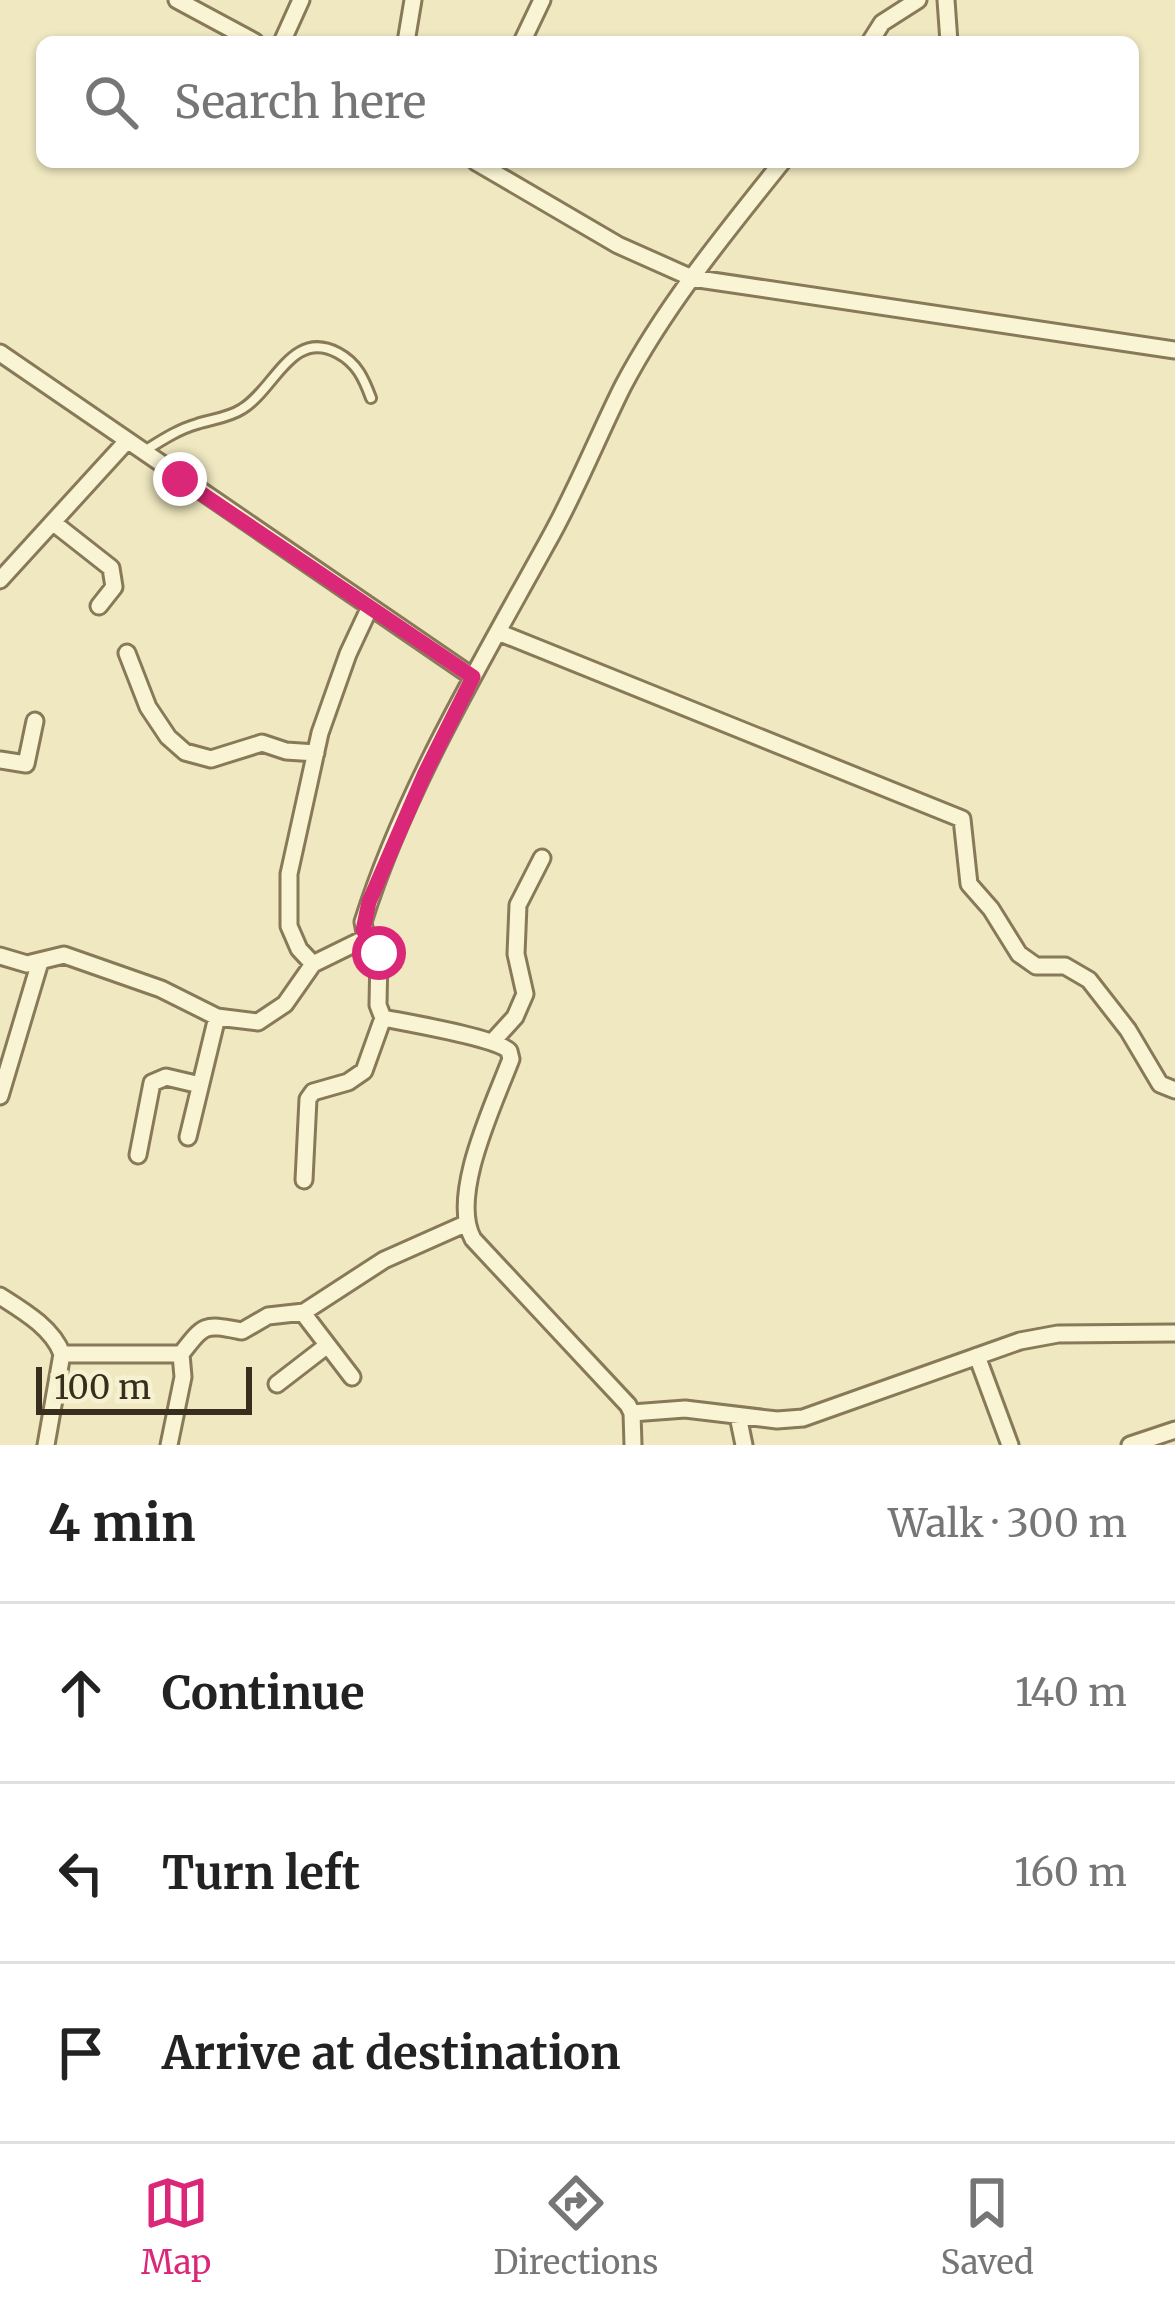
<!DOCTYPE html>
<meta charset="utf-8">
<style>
:root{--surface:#fff;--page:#f6f6f6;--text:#222;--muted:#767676;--line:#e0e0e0;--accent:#db2777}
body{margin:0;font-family:Merriweather,serif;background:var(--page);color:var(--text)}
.scale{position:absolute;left:36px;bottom:30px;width:216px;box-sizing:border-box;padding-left:12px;border:6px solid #382e1d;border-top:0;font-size:33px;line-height:42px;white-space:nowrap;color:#382e1d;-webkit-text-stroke:9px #f6f1d0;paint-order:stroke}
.stop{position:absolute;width:36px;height:36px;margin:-27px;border:9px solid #db2777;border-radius:50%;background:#fff}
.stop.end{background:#db2777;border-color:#fff;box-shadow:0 3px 12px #0008}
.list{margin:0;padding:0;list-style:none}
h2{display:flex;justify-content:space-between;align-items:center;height:156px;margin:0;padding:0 48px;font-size:51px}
h2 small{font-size:39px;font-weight:400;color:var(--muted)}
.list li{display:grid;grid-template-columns:78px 1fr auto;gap:36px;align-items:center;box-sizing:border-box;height:180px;padding:0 48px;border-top:3px solid var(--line)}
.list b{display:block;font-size:45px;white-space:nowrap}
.list em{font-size:39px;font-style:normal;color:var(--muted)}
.icon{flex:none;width:66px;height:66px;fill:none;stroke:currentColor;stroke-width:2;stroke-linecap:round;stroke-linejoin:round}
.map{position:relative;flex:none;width:1175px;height:1445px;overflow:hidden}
.search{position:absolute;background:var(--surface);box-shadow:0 3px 9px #0004;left:36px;right:36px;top:36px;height:132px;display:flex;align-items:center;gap:30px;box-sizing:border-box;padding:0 42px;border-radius:18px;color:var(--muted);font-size:45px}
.sheet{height:696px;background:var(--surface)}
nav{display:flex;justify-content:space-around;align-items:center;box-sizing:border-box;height:168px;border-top:3px solid var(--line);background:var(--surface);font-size:33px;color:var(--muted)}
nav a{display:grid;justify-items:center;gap:6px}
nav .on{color:var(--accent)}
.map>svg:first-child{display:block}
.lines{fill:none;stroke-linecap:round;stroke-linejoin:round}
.service-casing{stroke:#887958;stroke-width:14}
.minor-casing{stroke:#887958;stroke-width:21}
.service{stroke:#f9f4d4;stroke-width:8}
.minor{stroke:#f9f4d4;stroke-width:15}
.route{stroke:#db2777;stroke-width:15}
</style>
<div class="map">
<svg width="1175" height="1445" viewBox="0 0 1175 1445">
<rect width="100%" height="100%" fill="#efe8c0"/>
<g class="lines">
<defs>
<path id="service" d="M146,450C162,440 179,429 197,424C212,419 228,418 242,409C275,389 292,328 338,353C357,363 364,379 371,398"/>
<path id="minor" d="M177,0L255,42
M946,0L949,42
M282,42L301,0
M406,42L413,0
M522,42L542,0
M870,42L882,23L918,0
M476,162L618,245L692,278L1175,350
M0,353L473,677
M55,524L111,568L114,587L99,606
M0,580L126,442
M498,632L962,819L969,884L991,909L1019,954L1036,966H1065L1089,980L1128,1030L1160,1084L1175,1090
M127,653L148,707L168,737L185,752L211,759L262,743L286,751L316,753
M0,760L26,764L35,721
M0,956L27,964L64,955L161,989L217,1017L258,1022L285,1004L313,964L366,938
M313,964L299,949L289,926V874L320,733L348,654L369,609
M494,1040L515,1017L525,994L516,954L518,905L542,858
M0,1096L40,962
M188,1137L217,1017
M138,1155L152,1083L166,1077L200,1085
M304,1180L308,1099L313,1092L348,1082L364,1071L383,1018
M0,1296C22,1310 53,1328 62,1354L46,1445
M303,1313L352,1377
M62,1354H181C205,1323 204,1324 242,1331L268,1316L304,1312L384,1260L465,1224
M977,1356L1010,1445
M277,1384L325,1347
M632,1413L685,1409L777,1420L803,1418L1020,1341L1058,1334L1175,1333
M738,1416L744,1445
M169,1445L183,1377L181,1354
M633,1445L632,1413L628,1405L473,1239C449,1196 494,1104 511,1059L509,1051C497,1038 408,1023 383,1018L378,1005L379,953L366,938L363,922C404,791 481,663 547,543C576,492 597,438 623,386C665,306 726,232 782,162
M1130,1445L1175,1430"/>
</defs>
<use href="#service" class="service-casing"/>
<use href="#minor" class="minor-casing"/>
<use href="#service" class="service"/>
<use href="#minor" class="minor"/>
</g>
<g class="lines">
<path class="route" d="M180,479L473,677L425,773L369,902L363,930L379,953"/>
</g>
</svg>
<div class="scale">100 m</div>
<div class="stop" style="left:379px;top:953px"></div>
<div class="stop end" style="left:180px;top:479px"></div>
<div class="search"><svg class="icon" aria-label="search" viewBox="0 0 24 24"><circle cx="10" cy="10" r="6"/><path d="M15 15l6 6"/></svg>Search here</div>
</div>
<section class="sheet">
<h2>4 min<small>Walk · 300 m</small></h2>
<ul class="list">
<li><svg class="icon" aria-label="ahead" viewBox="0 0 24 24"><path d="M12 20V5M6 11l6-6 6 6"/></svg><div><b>Continue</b></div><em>140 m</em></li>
<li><svg class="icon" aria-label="left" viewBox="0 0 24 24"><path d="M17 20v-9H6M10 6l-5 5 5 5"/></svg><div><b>Turn left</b></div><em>160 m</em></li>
<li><svg class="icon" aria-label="arrive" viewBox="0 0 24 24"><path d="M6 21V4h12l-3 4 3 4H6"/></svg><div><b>Arrive at destination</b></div></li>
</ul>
</section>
<nav>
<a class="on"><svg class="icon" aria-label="map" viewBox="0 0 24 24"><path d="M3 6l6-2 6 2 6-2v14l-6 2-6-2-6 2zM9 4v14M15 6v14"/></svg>Map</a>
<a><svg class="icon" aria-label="directions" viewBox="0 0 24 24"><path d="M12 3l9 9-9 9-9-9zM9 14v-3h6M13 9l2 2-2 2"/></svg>Directions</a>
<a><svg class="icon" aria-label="saved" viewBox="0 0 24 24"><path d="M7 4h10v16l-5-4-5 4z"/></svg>Saved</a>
</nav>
